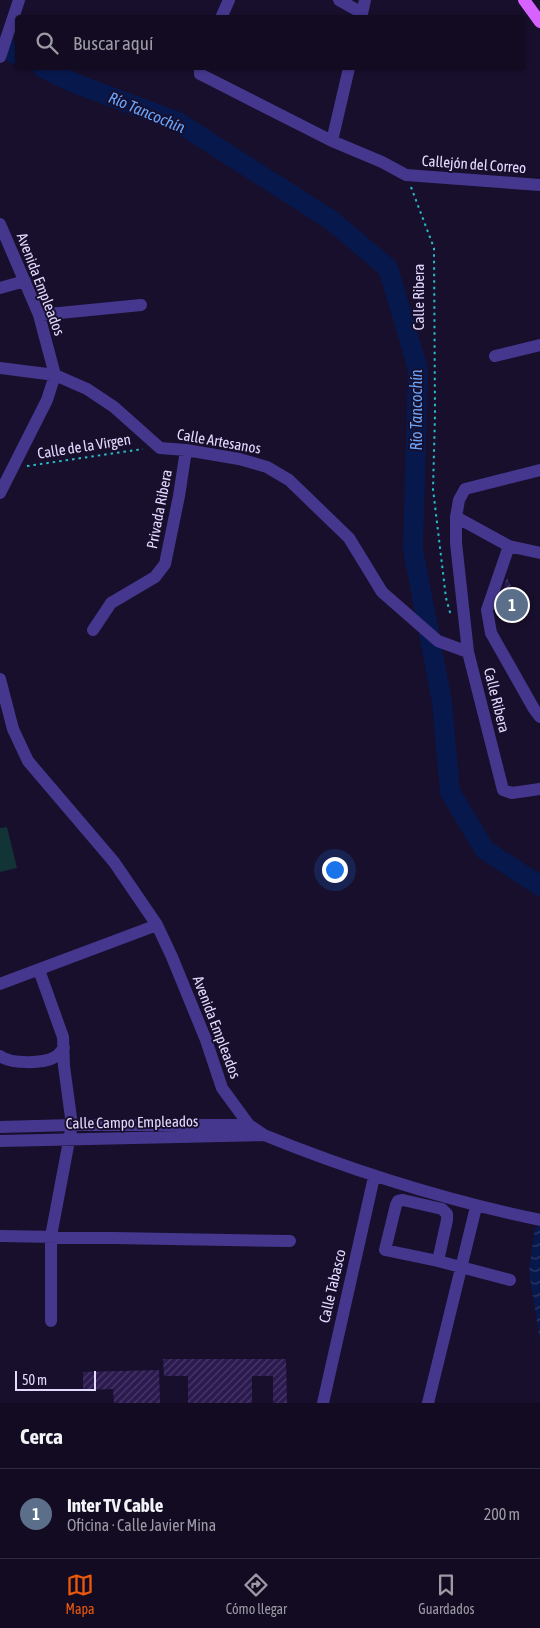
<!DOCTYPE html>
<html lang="es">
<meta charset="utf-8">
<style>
:root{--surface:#120b21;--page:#1b142a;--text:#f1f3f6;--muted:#9c9ba5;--line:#312b3f;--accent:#ea580c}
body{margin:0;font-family:"Asap Condensed",sans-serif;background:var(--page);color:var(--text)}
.scale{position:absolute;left:15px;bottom:12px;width:81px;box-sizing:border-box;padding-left:5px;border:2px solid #e3dbff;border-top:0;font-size:14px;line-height:18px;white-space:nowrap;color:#e3dbff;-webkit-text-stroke:4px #180f2c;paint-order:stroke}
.you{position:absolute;left:334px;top:869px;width:18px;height:18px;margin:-12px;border:4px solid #fff;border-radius:50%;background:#1a73e8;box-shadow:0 0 0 8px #1a73e833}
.badge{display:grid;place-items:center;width:32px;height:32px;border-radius:50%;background:var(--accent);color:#fff;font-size:16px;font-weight:700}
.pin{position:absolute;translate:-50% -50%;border:2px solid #fff;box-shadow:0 1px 5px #0006}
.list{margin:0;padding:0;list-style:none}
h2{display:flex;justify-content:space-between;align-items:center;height:65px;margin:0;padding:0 20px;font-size:21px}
h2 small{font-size:16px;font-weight:400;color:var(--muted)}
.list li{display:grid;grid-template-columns:32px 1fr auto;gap:15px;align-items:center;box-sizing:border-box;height:90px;padding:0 20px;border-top:1px solid var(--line)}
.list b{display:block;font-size:19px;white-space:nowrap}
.list p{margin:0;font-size:16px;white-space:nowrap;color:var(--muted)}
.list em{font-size:16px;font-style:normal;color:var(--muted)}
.icon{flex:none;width:28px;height:28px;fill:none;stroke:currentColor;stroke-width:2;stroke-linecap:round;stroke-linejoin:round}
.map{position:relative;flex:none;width:540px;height:1403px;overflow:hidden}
.search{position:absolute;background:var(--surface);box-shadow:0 1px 4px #0004;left:15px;right:15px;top:15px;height:55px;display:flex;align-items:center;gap:12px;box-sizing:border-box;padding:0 18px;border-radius:5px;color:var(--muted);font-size:19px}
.sheet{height:155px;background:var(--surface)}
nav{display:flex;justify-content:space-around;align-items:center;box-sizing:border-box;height:70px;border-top:1px solid var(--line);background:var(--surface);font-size:14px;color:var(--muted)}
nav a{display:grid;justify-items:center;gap:2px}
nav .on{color:var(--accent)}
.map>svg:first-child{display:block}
.grass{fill:#123437}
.water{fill:url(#water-waves)}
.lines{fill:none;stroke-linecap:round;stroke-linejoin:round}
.river{stroke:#07184d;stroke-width:20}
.building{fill:url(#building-hatch)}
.path{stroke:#28bcc6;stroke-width:2;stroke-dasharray:2.5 4;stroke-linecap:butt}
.minor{stroke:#45378e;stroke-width:12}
.major{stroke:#d762ff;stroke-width:12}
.labels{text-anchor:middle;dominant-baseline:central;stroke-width:4;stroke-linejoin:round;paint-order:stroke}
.street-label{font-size:15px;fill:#e3dbff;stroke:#180f2c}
.water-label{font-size:16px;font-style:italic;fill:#69a7ff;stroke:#180f2c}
</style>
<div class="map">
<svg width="540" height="1403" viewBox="0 0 540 1403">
<defs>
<pattern id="water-waves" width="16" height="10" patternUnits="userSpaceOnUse" patternTransform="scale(1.25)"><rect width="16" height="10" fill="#07184d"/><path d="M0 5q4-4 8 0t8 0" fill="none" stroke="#2b3968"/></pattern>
<pattern id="building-hatch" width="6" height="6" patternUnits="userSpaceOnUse" patternTransform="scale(1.25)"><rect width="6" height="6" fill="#2b1a4f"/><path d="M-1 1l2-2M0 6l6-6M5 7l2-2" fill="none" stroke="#4a3b69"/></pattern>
</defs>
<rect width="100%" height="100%" fill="#180f2c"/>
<path class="grass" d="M7,827L17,868L0,872V828Z"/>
<path class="water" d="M535,1227H540V1340L529,1271Z"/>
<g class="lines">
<path class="river" d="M0,46L18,55
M43,68L74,83L176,121L331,220L388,268L418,369L413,549L442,702L450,792L485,850L540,886"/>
</g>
<path class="building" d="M507,578L525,614L512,621L500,598Z
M163,1359H286L287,1403H273V1376H252V1403H188V1376H164Z
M159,1370L160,1403H114L113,1389L83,1390V1372Z"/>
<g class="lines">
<path class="path" d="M411,187L434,248L435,415L433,489L446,598L451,616
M27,466L143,449"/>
<path class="minor" d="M339,0L362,13
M221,18L229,0
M361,18L365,0
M0,57L19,0
M200,68V74L332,141L382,162L406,175L540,185
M332,141L349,68
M0,224L39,315L55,375L47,400L0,493
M0,288L25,281
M39,315L141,305
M495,356L540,345
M0,368L55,375L87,389L114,407L160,448L186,450L239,459L267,467L289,480L349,538L382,592L438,641L468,652
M540,470L465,489L459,500L456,517V543L468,652L503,790L512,793L540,789
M456,517L509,546L540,553
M509,546L487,610L491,633L534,709L540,717
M93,630L111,603L155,577L165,564L179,496L186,450
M0,679L13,729L28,761L114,862L157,925L172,957L206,1040L222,1088L249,1125L264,1135C355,1172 445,1200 540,1220
M39,970L63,1037L64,1066L72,1125L51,1236V1321
M0,984L157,925
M0,1056C11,1064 43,1064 55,1057C59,1055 61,1051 64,1048
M0,1127L72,1125H249
M0,1141L264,1135
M0,1236L290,1241
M438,1261L447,1220V1214L442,1209L403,1200L398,1201L396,1205L385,1250L438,1261L510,1280
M323,1403L374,1177
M428,1403L476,1207"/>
<path class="major" d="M524,0L540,22"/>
</g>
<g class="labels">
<g class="street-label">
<text transform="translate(474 164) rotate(4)">Callejón del Correo</text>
<text transform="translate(41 284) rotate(69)">Avenida Empleados</text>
<text transform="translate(418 297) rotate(-90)">Calle Ribera</text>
<text transform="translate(219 441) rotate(10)">Calle Artesanos</text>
<text transform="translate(84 446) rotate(-9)">Calle de la Virgen</text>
<text transform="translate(159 509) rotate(-79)">Privada Ribera</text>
<text transform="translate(497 700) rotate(76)">Calle Ribera</text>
<text transform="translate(217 1027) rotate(69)">Avenida Empleados</text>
<text transform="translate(132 1122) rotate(-1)">Calle Campo Empleados</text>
<text transform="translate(332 1286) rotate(-77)">Calle Tabasco</text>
</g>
<g class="water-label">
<text transform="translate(147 112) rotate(23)">Río Tancochín</text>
<text transform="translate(416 410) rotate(-90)">Río Tancochín</text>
</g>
</g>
</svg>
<div class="scale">50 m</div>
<div class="you"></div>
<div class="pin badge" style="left:512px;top:605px;background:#5c6f8a">1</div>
<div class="search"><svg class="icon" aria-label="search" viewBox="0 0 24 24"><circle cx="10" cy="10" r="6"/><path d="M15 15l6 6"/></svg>Buscar aquí</div>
</div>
<section class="sheet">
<h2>Cerca<small></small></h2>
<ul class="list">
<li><span class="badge" style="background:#5c6f8a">1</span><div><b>Inter TV Cable</b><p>Oficina · Calle Javier Mina</p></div><em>200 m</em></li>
</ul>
</section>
<nav>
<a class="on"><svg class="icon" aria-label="map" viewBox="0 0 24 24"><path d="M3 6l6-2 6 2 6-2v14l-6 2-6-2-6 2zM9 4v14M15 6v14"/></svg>Mapa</a>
<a><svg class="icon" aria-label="directions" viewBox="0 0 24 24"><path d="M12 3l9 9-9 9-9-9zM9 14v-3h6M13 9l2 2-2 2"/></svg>Cómo llegar</a>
<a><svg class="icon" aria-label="saved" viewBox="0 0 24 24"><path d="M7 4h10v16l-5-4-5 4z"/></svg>Guardados</a>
</nav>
